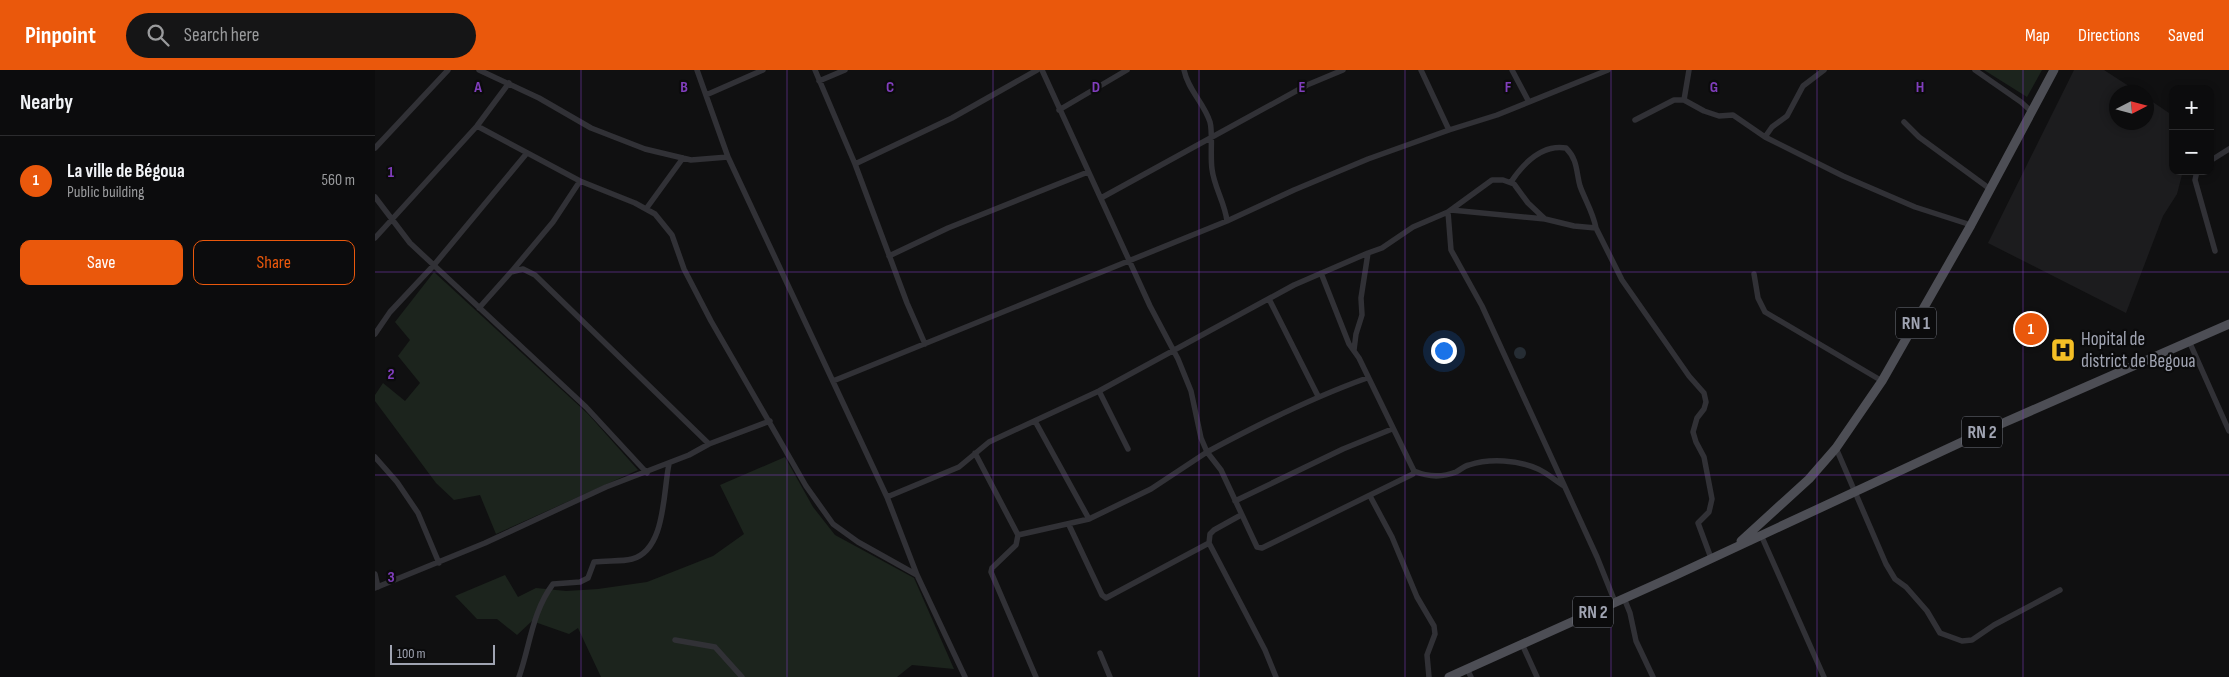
<!DOCTYPE html>
<meta charset="utf-8">
<style>
:root{--surface:#0c0c0d;--page:#151516;--text:#f1f3f6;--muted:#9a9b9d;--line:#2c2c2e;--accent:#ea580c}
body{margin:0;font-family:"Sofia Sans Condensed",sans-serif;background:var(--page);color:var(--text)}
.controls{position:absolute;right:15px;top:15px;display:grid;overflow:hidden;border-radius:10px;box-shadow:0 2px 8px #0003}
.controls button{width:45px;height:45px;display:grid;place-items:center;padding:0;border:0;border-bottom:1px solid var(--line);background:var(--surface);color:var(--text);font:25px sans-serif}
.compass{position:absolute;left:1734px;top:15px;width:45px;height:45px;border-radius:50%;background:var(--surface);box-shadow:0 2px 8px #0003;rotate:84deg}
.scale{position:absolute;left:15px;bottom:12px;width:105px;box-sizing:border-box;padding-left:5px;border:2px solid #a0a4b2;border-top:0;font-size:14px;line-height:18px;white-space:nowrap;color:#a0a4b2;-webkit-text-stroke:4px #0b0b0c;paint-order:stroke}
.you{position:absolute;left:1068px;top:280px;width:18px;height:18px;margin:-12px;border:4px solid #fff;border-radius:50%;background:#1a73e8;box-shadow:0 0 0 8px #1a73e833}
.badge{display:grid;place-items:center;width:32px;height:32px;border-radius:50%;background:var(--accent);color:#fff;font-size:16px;font-weight:700}
.pin{position:absolute;translate:-50% -50%;border:2px solid #fff;box-shadow:0 1px 5px #0006}
.list{margin:0;padding:0;list-style:none}
h2{display:flex;justify-content:space-between;align-items:center;height:65px;margin:0;padding:0 20px;font-size:21px}
h2 small{font-size:16px;font-weight:400;color:var(--muted)}
.list li{display:grid;grid-template-columns:32px 1fr auto;gap:15px;align-items:center;box-sizing:border-box;height:90px;padding:0 20px;border-top:1px solid var(--line)}
.list b{display:block;font-size:19px;white-space:nowrap}
.list p{margin:0;font-size:16px;white-space:nowrap;color:var(--muted)}
.list em{font-size:16px;font-style:normal;color:var(--muted)}
.actions{display:flex;gap:10px;padding:15px 20px}
.actions a{flex:1;padding:11px 0;border:1px solid var(--accent);border-radius:10px;text-align:center;font-size:18px;color:var(--accent)}
.actions .main{background:var(--accent);color:#fff}
.icon{flex:none;width:28px;height:28px;fill:none;stroke:currentColor;stroke-width:2;stroke-linecap:round;stroke-linejoin:round}
.map{position:relative;flex:none;width:1854px;height:607px;overflow:hidden}
header{display:flex;align-items:center;gap:30px;box-sizing:border-box;height:70px;padding:0 25px;background:var(--accent);color:#fff}
header strong{font-size:24px}
nav{display:flex;gap:28px;margin-inline-start:auto;font-size:18px}
.search{width:350px;height:45px;background:var(--page);display:flex;align-items:center;gap:12px;box-sizing:border-box;padding:0 18px;border-radius:28px;color:var(--muted);font-size:19px}
main{display:flex}
aside{flex:1;background:var(--surface)}
.map>svg:first-child{display:block}
.built{fill:#1c1c1e}
.green{fill:#1c241d}
.water{fill:#262d34}
.lines{fill:none;stroke-linecap:round;stroke-linejoin:round}
.minor{stroke:#313136;stroke-width:5.5}
.primary{stroke:#4d4e55;stroke-width:9}
.grid{fill:none;stroke:#813ebd;stroke-width:1;stroke-opacity:0.55}
.labels{text-anchor:middle;dominant-baseline:central;stroke-width:4.5;stroke-linejoin:round;paint-order:stroke}
.shield{fill:#0b0b0c;stroke:#737680;stroke-width:1}
.shield-label{font-size:18px;font-weight:bold;fill:#a0a4b2}
.poi-label{font-size:19px;fill:#a0a4b2;stroke:#0b0b0c;text-anchor:start}
.grid-label{font-size:16px;text-anchor:middle;font-weight:bold;fill:#813ebd;stroke:#0b0b0c;stroke-width:4.5;stroke-linejoin:round;paint-order:stroke}
</style>
<header>
<strong>Pinpoint</strong>
<div class="search"><svg class="icon" aria-label="search" viewBox="0 0 24 24"><circle cx="10" cy="10" r="6"/><path d="M15 15l6 6"/></svg>Search here</div>
<nav><a>Map</a><a>Directions</a><a>Saved</a></nav>
</header>
<main>
<aside>
<h2>Nearby<small></small></h2>
<ul class="list">
<li><span class="badge">1</span><div><b>La ville de Bégoua</b><p>Public building</p></div><em>560 m</em></li>
</ul>
<div class="actions"><a class="main">Save</a><a>Share</a></div>
</aside>
<div class="map">
<svg width="1854" height="607" viewBox="0 0 1854 607">
<rect width="100%" height="100%" fill="#101011"/>
<path class="built" d="M1699,0H1729L1763,22H1742V52H1772V28L1794,43L1798,50V101H1808L1802,124L1788,146L1751,243L1613,173Z"/>
<path class="green" d="M1609,0H1667L1652,27Z
M59,202L213,344L263,400L121,464L105,425L79,430L61,413L0,331V325L8,313L30,331L45,313L23,286L35,270L20,252Z
M410,387L438,437L460,465L539,508L579,599L537,595L522,607H226L203,558L194,564L157,551L142,565L122,549H102L80,526L130,505L143,527L161,518L191,521L223,519L272,512L338,486L369,464L345,415Z"/>
<path class="water" d="M1139 283a6 6 0 1 1 12 0a6 6 0 1 1-12 0Z"/>
<g class="lines">
<path class="minor" d="M104,0L164,28L216,58L270,79L316,90L353,87
M322,0L353,87L512,427L542,505L590,607
M440,0L480,94L532,233L550,274
M667,0L775,236L803,289L816,321L826,368L832,382C884,354 936,328 992,308
M809,0C813,20 829,33 835,52C838,63 835,86 837,99C839,117 850,133 852,151
M1046,0L1074,60
M1137,0L1154,32
M1600,0L1646,32L1657,42
M444,11L470,0
M331,25L388,0
M1309,30L1314,0
M684,40L752,0
M1260,50L1299,30H1309L1329,41L1344,46L1358,45L1390,67L1468,106L1540,137L1596,155
M1529,52L1544,67L1615,119
M102,56L205,111L260,133L280,144L297,165L309,199L336,251L431,416L458,454L483,472L542,505
M1390,67L1397,57L1412,46L1428,16L1449,0
M0,78L73,0
M1835,91L1854,79
M480,94L577,48L662,0
M1822,101L1820,110L1840,181
M1136,112C1148,94 1166,74 1191,78C1203,90 1201,102 1205,116C1210,130 1218,142 1221,158
M0,127L35,173L211,337L272,403
M726,128L932,15L968,0
M271,139L308,88
M1076,140L1170,149L1199,156L1221,158L1247,210L1314,306L1329,323L1331,332L1329,339L1322,348L1318,362L1321,372L1329,387L1337,429L1334,442L1323,453L1336,488
M1073,142L1076,180L1107,236L1222,487L1240,532
M0,168L102,56L134,13
M514,186L573,158L713,102
M137,201L178,152L205,111
M946,203L974,274L984,288L1039,401C1053,407 1066,408 1081,402C1085,400 1089,396 1094,395C1115,388 1143,390 1163,399C1172,403 1181,411 1189,416
M1379,204L1383,228L1390,242L1507,311
M894,229L943,326
M104,238L136,202L148,199L160,205L334,374
M0,264L15,242L59,195L152,83
M1814,271L1854,361
M979,280L981,264L987,245L986,228L993,183L1007,178L1038,157L1073,142L1117,110H1128L1139,114L1153,133L1170,149
M458,311L852,151L919,120L993,89L1074,60L1122,45L1233,0
M724,321L753,379
M660,351L714,449
M1461,378L1511,494L1520,509L1531,517L1552,541L1565,563L1587,571L1597,570L1619,555L1685,520
M600,383L643,465L641,475L617,498L616,502L661,607
M0,387L22,412L43,443L64,493
M995,426L1017,467L1042,527L1059,556L1060,564L1052,585L1054,607
M512,427L584,397L614,372L724,321L919,215L993,183
M860,431L968,379L1017,359
M866,445L839,460L835,464L834,473L890,580L901,607
M694,455L727,525L731,528L834,473
M643,465L714,449L776,419L832,382L846,400L882,477L887,478L1038,404L1039,401
M1386,465L1449,607
M0,504L3,517
M0,518L110,473L231,417L314,385L334,374L395,351
M1249,528L1255,543L1261,571L1278,607
M300,570L340,577L367,607
M1147,574L1162,607
M725,583L735,607
M1092,599L1096,607
M144,607C155,576 157,542 178,514L205,512L213,508L219,492C231,490 246,492 257,489C291,480 288,421 294,394"/>
<path class="primary" d="M1366,471L1434,409L1461,378L1507,311L1596,155L1679,0
M1074,607L1299,506L1619,357L1854,254"/>
</g>
<path class="grid" d="M206,0V607M412,0V607M618,0V607M824,0V607M1030,0V607M1236,0V607M1442,0V607M1648,0V607M0,202H1854M0,405H1854"/>
<defs>
<symbol id="hospital-square" viewBox="-11 -11 22 22"><rect x="-9" y="-9" width="18" height="18" rx="4" fill="#f4bf25" stroke="#0b0b0c"/><path d="M-5-5h3v3.5h4V-5h3V5h-3V1.5h-4V5h-3Z" fill="#111"/></symbol>
</defs>
<g fill-rule="evenodd">
<use href="#hospital-square" x="1674" y="266" width="28" height="28"/>
</g>
<g class="labels">
<g class="shield">
<rect x="1521" y="237.5" width="40" height="31" rx="4"/>
<rect x="1587" y="346.5" width="40" height="31" rx="4"/>
<rect x="1198" y="526.5" width="40" height="31" rx="4"/>
</g>
<g class="shield-label">
<text x="1541" y="253">RN 1</text>
<text x="1607" y="362">RN 2</text>
<text x="1218" y="542">RN 2</text>
</g>
<g class="poi-label">
<text x="1706" y="269">Hopital de<tspan x="1706" dy="22">district de Begoua</tspan></text>
</g>
</g>
<g class="grid-label">
<text x="103" y="22">A</text>
<text x="309" y="22">B</text>
<text x="515" y="22">C</text>
<text x="721" y="22">D</text>
<text x="927" y="22">E</text>
<text x="1133" y="22">F</text>
<text x="1339" y="22">G</text>
<text x="1545" y="22">H</text>
<text x="16" y="107">1</text>
<text x="16" y="309">2</text>
<text x="16" y="512">3</text>
</g>
</svg>
<div class="controls">
<button>+</button>
<button>−</button>
</div>
<svg class="compass" viewBox="-18 -18 36 36"><path d="M0-13l5 13h-10z" fill="#e53935"/><path d="M0 13l5-13h-10z" fill="#9a9b9d"/></svg>
<div class="scale">100 m</div>
<div class="you"></div>
<div class="pin badge" style="left:1656px;top:259px">1</div>
</div>
</main>
